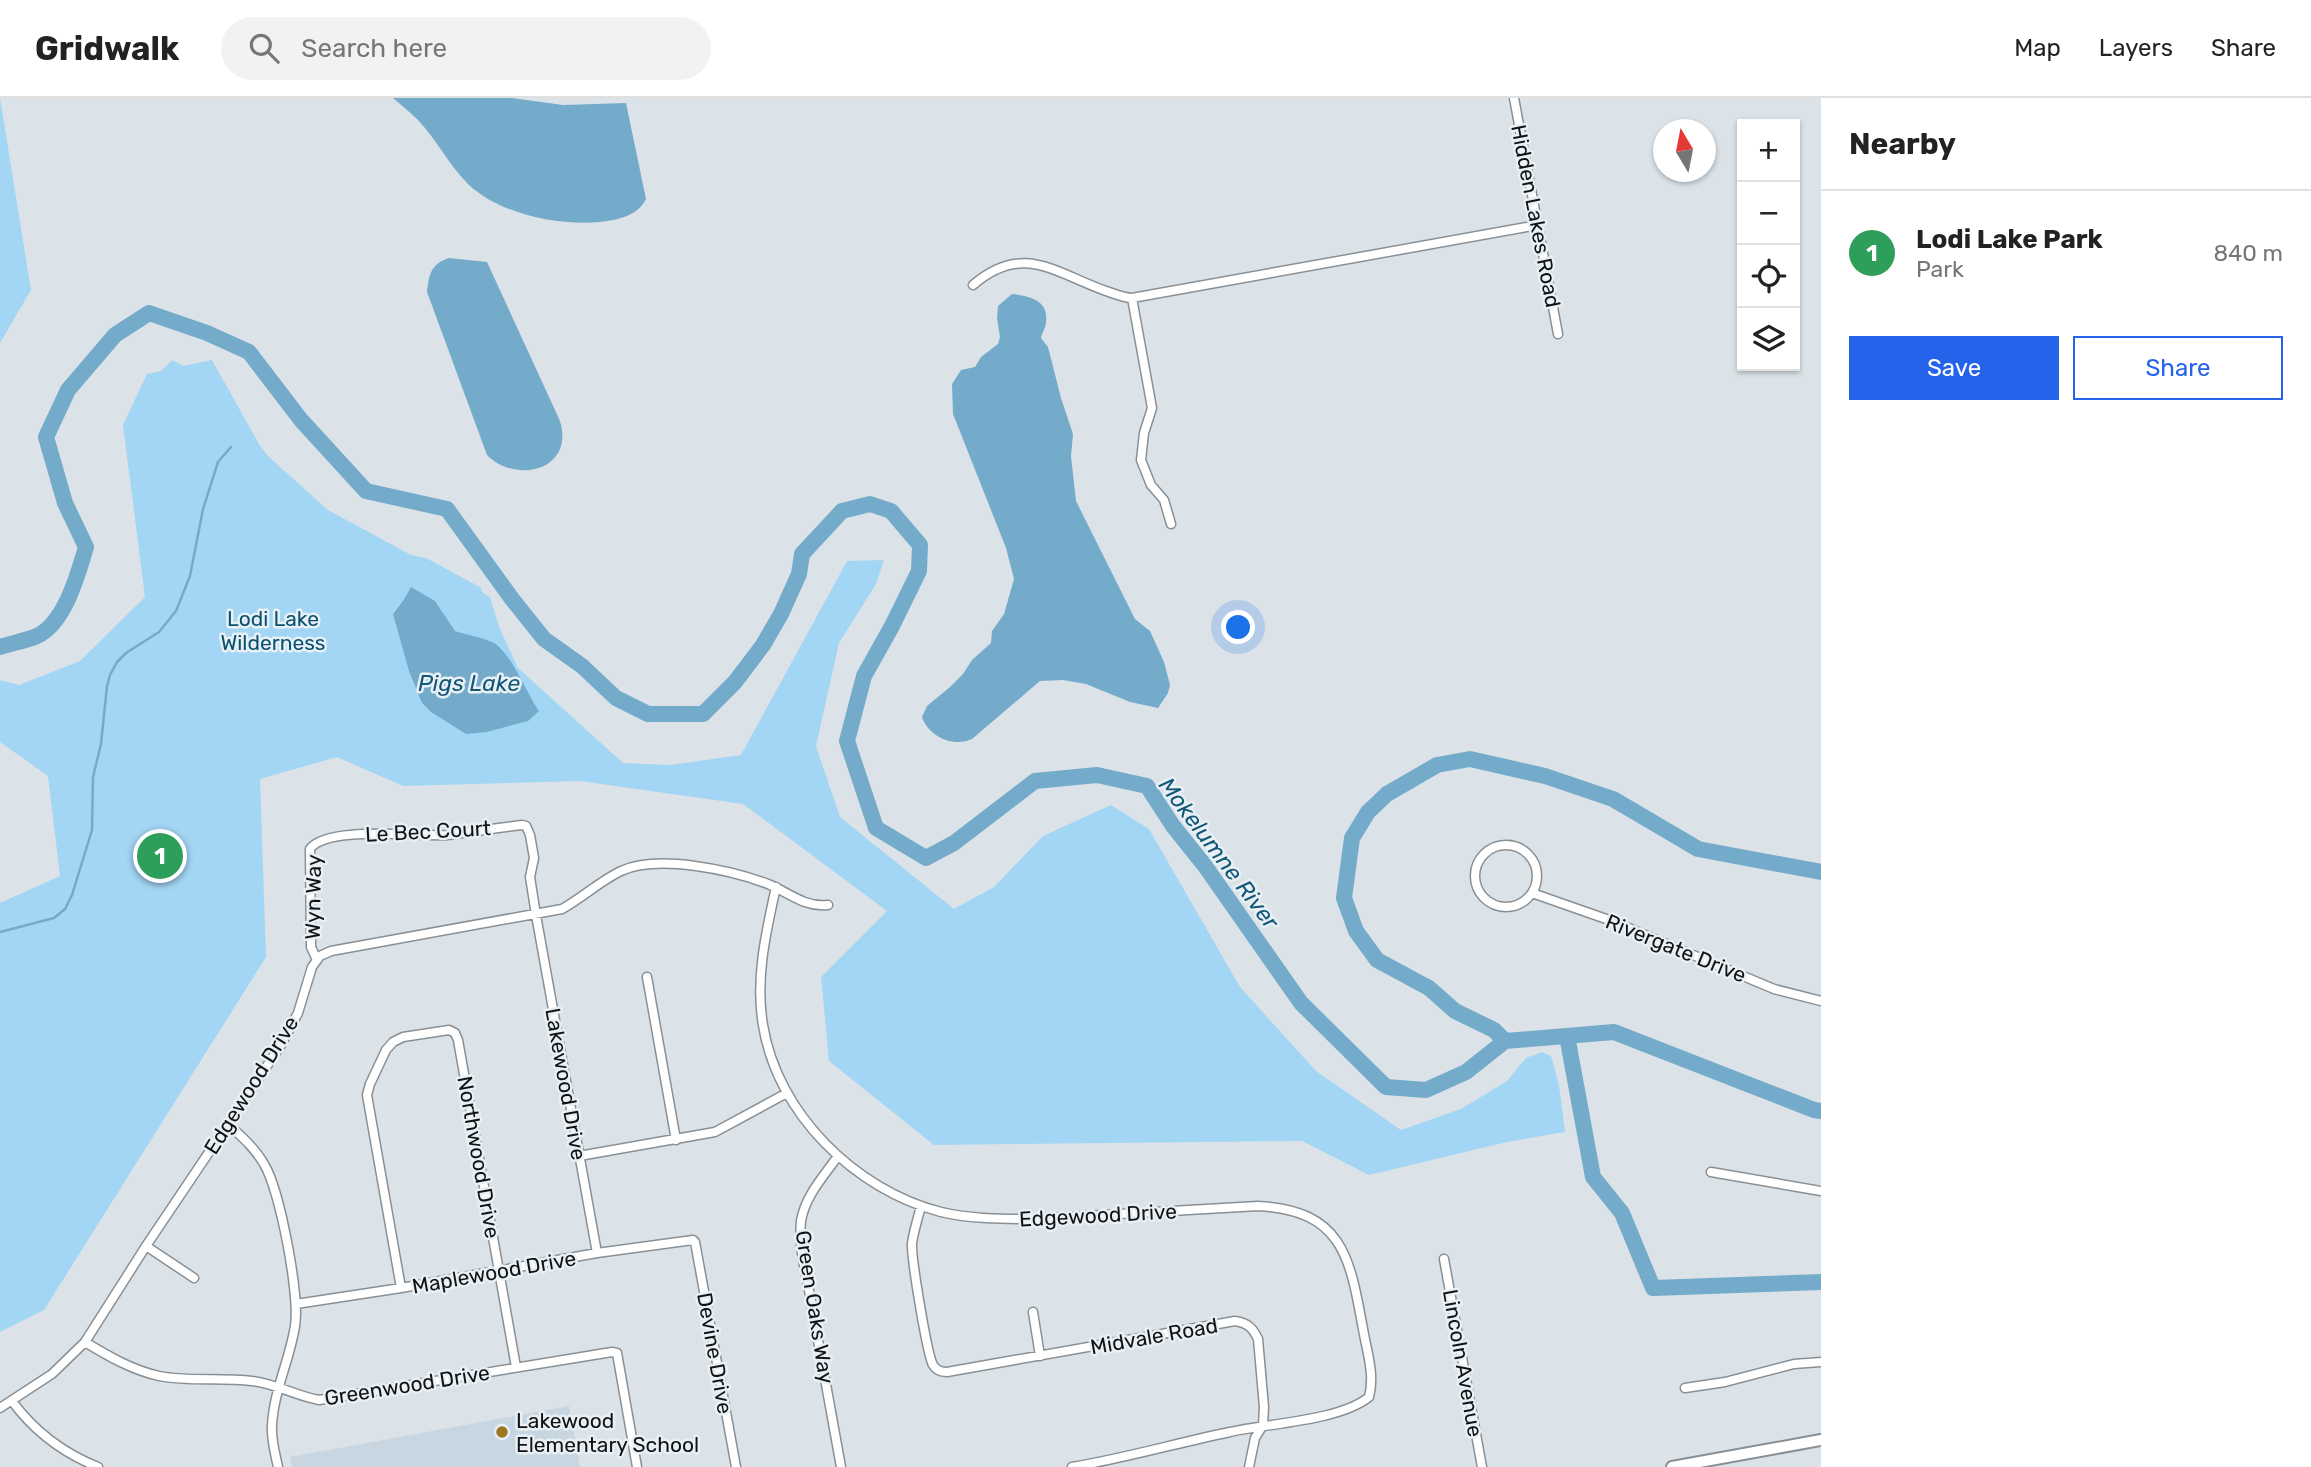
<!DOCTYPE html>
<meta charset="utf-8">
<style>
:root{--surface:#fff;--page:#f2f2f2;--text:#222;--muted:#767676;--line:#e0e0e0;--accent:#2563eb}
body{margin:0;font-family:Rubik,sans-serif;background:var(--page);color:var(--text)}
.controls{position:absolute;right:21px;top:21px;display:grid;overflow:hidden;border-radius:0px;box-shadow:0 2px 5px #0004}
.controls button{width:63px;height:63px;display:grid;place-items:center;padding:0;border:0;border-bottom:2px solid var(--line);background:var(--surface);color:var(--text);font:35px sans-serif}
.compass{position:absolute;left:1653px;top:21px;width:63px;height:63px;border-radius:50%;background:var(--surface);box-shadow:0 2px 5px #0004;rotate:350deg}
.you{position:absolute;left:1239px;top:530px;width:24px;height:24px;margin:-18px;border:5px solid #fff;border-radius:50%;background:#1a73e8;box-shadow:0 0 0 10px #1a73e833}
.badge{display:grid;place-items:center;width:46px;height:46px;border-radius:50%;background:var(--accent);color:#fff;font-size:23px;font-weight:700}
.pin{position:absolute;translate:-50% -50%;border:4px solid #fff;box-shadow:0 2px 7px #0006}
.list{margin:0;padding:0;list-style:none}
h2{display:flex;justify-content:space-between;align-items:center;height:91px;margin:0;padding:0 28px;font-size:30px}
h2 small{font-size:23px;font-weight:400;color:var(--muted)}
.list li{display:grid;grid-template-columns:46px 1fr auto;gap:21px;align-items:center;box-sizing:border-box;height:126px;padding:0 28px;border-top:2px solid var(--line)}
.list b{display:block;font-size:26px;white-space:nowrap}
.list p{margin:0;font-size:23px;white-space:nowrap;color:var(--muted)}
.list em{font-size:23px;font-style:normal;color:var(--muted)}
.actions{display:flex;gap:14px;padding:21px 28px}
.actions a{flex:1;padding:16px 0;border:2px solid var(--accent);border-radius:0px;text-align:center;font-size:24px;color:var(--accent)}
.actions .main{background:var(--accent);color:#fff}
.icon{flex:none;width:38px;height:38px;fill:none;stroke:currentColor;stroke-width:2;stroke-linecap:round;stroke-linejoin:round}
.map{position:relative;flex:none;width:1821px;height:1369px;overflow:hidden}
header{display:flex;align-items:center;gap:42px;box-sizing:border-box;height:98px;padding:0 35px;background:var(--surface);border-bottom:2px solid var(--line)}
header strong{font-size:33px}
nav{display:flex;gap:38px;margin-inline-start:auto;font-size:24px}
.search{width:490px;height:63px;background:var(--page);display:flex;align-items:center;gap:18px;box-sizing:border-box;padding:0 24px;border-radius:38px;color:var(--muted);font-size:26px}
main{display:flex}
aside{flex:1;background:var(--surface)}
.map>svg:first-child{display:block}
.built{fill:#c7d6e0}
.green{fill:#a3d6f4}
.water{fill:#74abca}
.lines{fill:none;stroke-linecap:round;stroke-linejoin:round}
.stream{stroke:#74abca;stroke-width:2.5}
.river{stroke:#74abca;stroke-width:16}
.minor-casing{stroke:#899095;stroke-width:11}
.secondary-casing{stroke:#899095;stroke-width:14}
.minor{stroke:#fff;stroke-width:8}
.secondary{stroke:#fff;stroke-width:10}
.poi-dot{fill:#9b7722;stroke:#e8f0f5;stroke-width:2.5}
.labels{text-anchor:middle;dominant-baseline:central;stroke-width:5;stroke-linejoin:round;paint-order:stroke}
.street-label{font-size:21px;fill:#101214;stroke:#e8f0f5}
.park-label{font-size:21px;fill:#095171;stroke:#e8f0f5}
.poi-label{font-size:21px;fill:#101214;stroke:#e8f0f5;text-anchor:start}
.water-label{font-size:23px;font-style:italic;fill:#135777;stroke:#e8f0f5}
</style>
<header>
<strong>Gridwalk</strong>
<div class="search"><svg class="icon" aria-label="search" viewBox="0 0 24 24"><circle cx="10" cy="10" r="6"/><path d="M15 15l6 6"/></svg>Search here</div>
<nav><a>Map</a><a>Layers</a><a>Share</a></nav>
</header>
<main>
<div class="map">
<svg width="1821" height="1369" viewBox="0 0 1821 1369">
<rect width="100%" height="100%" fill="#dbe3e8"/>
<path class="built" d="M569,1308L580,1369H292L290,1359Z"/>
<path class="green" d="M0,0L31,192L0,245Z
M172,262L183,268L212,262L260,348L269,359L328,412L411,457L426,460L480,489L483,495L490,499L499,529L518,570L623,665L670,667L741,657L847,463L884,462L876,486L839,545L816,648L840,719L954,811L994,789L1043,738L1111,707L1149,731L1240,889L1316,973L1401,1032L1461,1011L1507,983L1526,960L1542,954L1551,958L1559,987L1565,1034L1507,1044L1369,1077L1302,1043L934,1047L829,963L821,879L887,813L743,706L580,683L403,688L337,659L260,681L266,859L44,1212L0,1234V805L60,778L48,678L0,644V582L19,587L80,563L145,499L123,327L147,276L161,273Z"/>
<path class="water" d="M393,0H512L563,7L626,5L646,101C638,118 617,122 600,124C558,128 499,116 468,86C449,67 436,41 418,22C410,14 401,7 393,0Z
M449,160L487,164L560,323C575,373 515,386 487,357L427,194C429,176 431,166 449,160Z
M1012,196C1029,198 1049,202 1046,224C1046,229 1042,235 1041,240L1048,249L1061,300L1073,336L1071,358L1076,403L1135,521L1150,533L1164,564L1170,587L1168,595L1158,610L1130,604L1086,586L1063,582L1040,583L972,641C953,650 928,638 922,619L927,608L950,589L963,576L972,562L991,545L992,533L1004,516L1014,481L1006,450L953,316L952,286L961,272L975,269L981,259L998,246L1000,239L997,220L998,208Z
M411,489L435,503L455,533C467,537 481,539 492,544C510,552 527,596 539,613L528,623L487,634L466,636L431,614L422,605L409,573L393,516L403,503Z"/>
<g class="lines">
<path class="stream" d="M0,834L54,820L65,811L72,797L92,732L93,679L101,646L107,588L110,577L117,564L126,555L159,534L176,513L190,478L203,411L218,364L231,349"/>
<path class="river" d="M0,549C12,545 25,543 37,538C65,525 78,476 86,449L65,405L46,339L68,292L115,237L149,215L207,235L249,254L301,322L366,393L447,411L512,501L544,541L582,568L616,600L648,616H703L735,584L763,547L781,516L799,476L802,456L842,413L870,406L891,413L920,447L919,473L892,528L864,578L847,643L876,730L926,760L954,745L1035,683L1097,677L1147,688L1173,728L1205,768L1301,905L1386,989L1426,992L1466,974L1505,943L1494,932L1455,913L1429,890L1377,862L1356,833L1344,800L1352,740L1368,714L1387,696L1437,667L1470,661L1545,678L1613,701L1698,751L1821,774
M1567,938L1593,1079L1622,1115L1653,1190L1821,1184
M1505,943L1614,934L1814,1012L1821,1013"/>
<defs>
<path id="minor" d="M1514,0L1558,236
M973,187C1023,144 1055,175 1106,193C1115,196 1124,200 1132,200L1538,127
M1132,200L1152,310L1144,335L1141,362L1151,387L1164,402L1171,426
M1475 778a31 31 0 1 1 62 0a31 31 0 1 1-62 0Z
M776,789C766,834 755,881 763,927C777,1015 855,1092 941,1114C970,1121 1002,1121 1032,1121L1258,1108C1343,1112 1350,1160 1363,1231C1367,1254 1375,1277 1369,1299C1339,1323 1269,1325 1230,1334C1177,1345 1126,1360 1072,1369
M1532,795L1612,823L1774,891L1821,903
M317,862L311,849L310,751C327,727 418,739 447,737C472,734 497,730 522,727L526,728L530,737L534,760L530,779L536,817L597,1155
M647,879L676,1042
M228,1026C241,1038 255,1050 264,1066C280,1092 300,1198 295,1228C290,1261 274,1292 272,1327C271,1341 275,1355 278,1369
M579,1058L715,1034L787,995
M838,1058C824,1078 805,1098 801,1123C798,1151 808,1182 812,1209C822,1262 831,1316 841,1369
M1711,1074L1821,1093
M921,1108C918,1120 914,1132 912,1145C911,1159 927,1256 933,1267C936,1272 941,1274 947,1274L1235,1223C1248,1225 1253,1230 1258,1241L1264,1309L1263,1327L1255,1340L1249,1369
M146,1148L194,1180
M1444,1161L1482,1369
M401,1190L367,997L370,986L386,952L393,944L403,939L449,932L455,935L458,942L516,1269
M296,1206L401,1190L597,1155L693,1142L695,1144L736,1369
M1033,1214L1040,1258
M85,1244C108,1258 132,1272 159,1278C189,1284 221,1279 252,1283C277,1286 296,1298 319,1302L612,1254L617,1255L637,1369
M1685,1290L1725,1284L1794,1266L1821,1264
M12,1303C34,1333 63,1355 98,1369
M0,1310L52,1276L85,1244L146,1148L281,947L298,915L312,869L320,858L331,853L562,811C582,800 600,783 621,773C658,756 731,772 768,786C788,794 805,810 828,807"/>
<path id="secondary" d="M1672,1369L1821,1342"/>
</defs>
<use href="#minor" class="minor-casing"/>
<use href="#secondary" class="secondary-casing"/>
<use href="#minor" class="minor"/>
<use href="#secondary" class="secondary"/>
</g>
<circle class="poi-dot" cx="502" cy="1334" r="7"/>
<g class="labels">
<g class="street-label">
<text transform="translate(1536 118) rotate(79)">Hidden Lakes Road</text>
<text transform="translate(428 733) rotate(-3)">Le Bec Court</text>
<text transform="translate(313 799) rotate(-89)">Wyn Way</text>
<text transform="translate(1676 850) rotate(22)">Rivergate Drive</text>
<text transform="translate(566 986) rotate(80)">Lakewood Drive</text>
<text transform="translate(251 987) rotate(-58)">Edgewood Drive</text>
<text transform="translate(479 1059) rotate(80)">Northwood Drive</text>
<text transform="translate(1098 1117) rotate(-3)">Edgewood Drive</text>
<text transform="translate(494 1174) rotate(-10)">Maplewood Drive</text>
<text transform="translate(815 1209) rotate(81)">Green Oaks Way</text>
<text transform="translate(1154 1238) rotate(-10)">Midvale Road</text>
<text transform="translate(715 1255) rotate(80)">Devine Drive</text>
<text transform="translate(1463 1265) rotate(80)">Lincoln Avenue</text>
<text transform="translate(407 1287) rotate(-9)">Greenwood Drive</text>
</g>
<g class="park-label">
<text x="273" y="520">Lodi Lake<tspan x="273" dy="24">Wilderness</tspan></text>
</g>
<g class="poi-label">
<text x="516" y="1322">Lakewood<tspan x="516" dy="24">Elementary School</tspan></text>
</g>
<g class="water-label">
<text x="469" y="585">Pigs Lake</text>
<text transform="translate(1219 755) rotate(53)">Mokelumne River</text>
</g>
</g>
</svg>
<div class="controls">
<button>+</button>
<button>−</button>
<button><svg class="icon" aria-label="locate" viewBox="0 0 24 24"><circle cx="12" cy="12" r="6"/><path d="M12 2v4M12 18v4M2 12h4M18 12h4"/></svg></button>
<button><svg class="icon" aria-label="layers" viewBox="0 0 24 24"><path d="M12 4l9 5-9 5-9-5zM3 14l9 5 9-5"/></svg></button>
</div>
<svg class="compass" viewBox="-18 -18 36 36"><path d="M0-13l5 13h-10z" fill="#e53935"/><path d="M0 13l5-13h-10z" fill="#767676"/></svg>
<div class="you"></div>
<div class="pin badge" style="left:160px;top:758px;background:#2e9e5b">1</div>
</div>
<aside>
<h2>Nearby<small></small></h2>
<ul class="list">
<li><span class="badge" style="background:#2e9e5b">1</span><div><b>Lodi Lake Park</b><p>Park</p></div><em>840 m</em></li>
</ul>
<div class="actions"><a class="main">Save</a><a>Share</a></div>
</aside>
</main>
